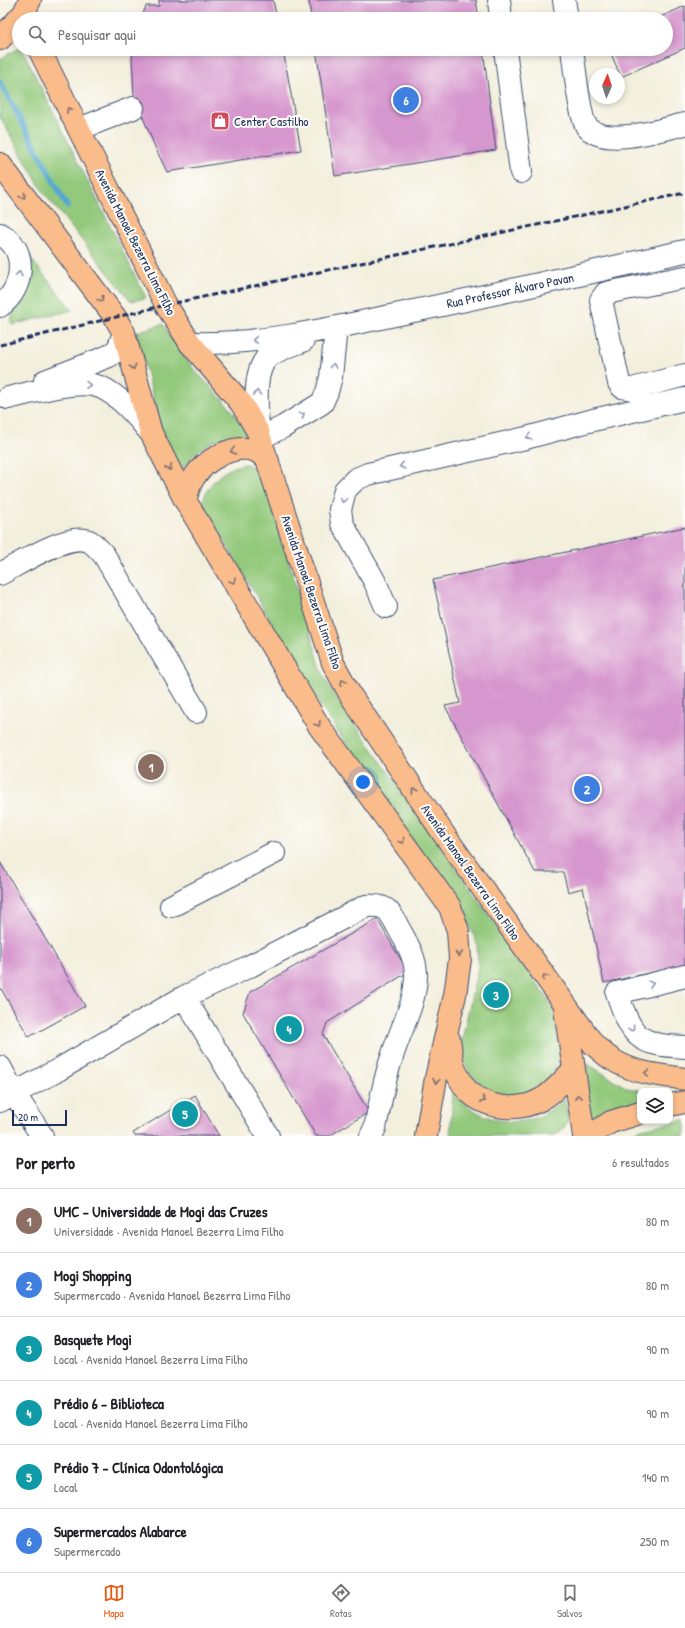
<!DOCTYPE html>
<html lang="pt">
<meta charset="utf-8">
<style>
:root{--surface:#fff;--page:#f2f2f2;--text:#202124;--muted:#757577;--line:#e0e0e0;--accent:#ea580c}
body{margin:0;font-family:"Patrick Hand",sans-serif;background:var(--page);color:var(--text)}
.controls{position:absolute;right:12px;bottom:12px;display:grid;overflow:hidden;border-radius:8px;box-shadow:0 2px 6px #0003}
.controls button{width:36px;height:36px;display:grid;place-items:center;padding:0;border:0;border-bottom:1px solid var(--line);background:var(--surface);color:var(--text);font:20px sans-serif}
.compass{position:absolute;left:589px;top:68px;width:36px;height:36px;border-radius:50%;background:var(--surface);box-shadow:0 2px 6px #0003;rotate:3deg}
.scale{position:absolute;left:12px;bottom:10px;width:55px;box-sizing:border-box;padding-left:4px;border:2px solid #1b2f5e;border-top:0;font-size:11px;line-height:14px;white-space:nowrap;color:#1b2f5e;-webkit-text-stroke:3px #fdfcf7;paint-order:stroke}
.you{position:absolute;left:363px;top:782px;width:14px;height:14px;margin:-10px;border:3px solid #fff;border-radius:50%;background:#1a73e8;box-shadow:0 0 0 6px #1a73e833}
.badge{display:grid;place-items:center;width:26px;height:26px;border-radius:50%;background:var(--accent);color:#fff;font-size:13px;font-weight:700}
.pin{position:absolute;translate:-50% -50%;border:2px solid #fff;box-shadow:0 1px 4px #0006}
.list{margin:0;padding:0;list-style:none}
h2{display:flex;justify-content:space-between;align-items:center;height:52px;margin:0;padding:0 16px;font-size:17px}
h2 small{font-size:13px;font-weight:400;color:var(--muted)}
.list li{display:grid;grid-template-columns:26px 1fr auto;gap:12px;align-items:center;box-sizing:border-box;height:64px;padding:0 16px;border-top:1px solid var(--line)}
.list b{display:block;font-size:15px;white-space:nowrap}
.list p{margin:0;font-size:13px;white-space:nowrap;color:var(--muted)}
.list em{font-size:13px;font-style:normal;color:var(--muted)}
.icon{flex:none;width:22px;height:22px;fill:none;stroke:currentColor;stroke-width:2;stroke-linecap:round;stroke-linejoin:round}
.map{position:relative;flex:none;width:685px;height:1136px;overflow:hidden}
.search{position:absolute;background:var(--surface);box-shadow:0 2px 6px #0003;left:12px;right:12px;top:12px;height:44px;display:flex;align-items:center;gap:10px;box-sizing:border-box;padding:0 14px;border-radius:22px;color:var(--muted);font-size:15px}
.sheet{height:436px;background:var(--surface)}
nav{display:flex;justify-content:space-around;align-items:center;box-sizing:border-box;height:56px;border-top:1px solid var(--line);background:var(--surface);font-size:11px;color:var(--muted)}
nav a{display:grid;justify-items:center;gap:2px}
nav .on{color:var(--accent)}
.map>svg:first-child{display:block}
.green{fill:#93c97b;stroke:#577c6c}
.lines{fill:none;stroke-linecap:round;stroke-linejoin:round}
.stream{stroke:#55a7d0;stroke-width:5.5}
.building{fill:#d696ce}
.minor-casing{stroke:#3b4c71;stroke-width:24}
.major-casing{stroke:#3b4c71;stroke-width:24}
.minor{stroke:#fff;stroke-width:22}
.major{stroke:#fabc8b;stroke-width:22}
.rail{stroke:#1b2f5e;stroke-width:3;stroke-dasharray:6 3;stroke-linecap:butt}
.oneway{stroke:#7f6e72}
.oneway2{stroke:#8d97ae}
.labels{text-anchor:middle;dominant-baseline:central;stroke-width:4;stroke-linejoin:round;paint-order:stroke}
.poi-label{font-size:13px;fill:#1b2f5e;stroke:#fdfcf7;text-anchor:start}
.street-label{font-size:13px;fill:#1b2f5e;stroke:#fdfcf7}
</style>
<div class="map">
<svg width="685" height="1136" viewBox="0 0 685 1136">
<rect width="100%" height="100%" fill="#fdfcf7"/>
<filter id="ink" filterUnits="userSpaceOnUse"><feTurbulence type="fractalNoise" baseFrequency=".025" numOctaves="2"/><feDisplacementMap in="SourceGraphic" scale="8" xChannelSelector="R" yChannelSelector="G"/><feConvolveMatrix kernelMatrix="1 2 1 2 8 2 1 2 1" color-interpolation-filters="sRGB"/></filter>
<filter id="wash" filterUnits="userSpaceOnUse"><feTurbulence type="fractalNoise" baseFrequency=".012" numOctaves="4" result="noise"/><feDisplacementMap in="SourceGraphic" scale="16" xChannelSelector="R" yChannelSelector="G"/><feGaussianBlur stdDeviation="0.9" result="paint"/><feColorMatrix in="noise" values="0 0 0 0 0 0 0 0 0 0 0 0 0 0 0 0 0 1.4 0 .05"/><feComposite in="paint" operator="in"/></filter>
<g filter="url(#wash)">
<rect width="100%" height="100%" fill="#f3efdd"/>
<path class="green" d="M19,48L22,49L146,298L131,301L43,192L0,117V59Z
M23,249L72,310L12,325V309L22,299L27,284Z
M163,324C171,336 178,349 187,361C206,386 234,405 247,435C212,437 201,444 181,471L169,448L161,427L136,332Z
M247,464L261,472L266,485L322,672L331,690L549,1001L556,1016L561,1053L557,1067L549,1078L538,1088L523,1094L509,1096L494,1092L482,1085L469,1073L463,1059L461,1045L478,967L477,943L468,922L319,704L202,503C209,481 225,467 247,464Z
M581,1060L627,1088L643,1091H640V1100L590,1118Z
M453,1091C472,1116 506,1129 537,1117C548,1113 556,1105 565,1098C567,1118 573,1124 554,1136H450Z
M685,1120V1136H621L645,1128Z"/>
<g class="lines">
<path class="stream" d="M0,82L67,206"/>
</g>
<g id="blocks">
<path class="building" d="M159,0H273L277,19H141L146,6H159Z
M309,0H476L479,19H311Z
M685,6V48L621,77L609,49H666V19H656Z
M134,49H283L301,150L167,172L155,147L134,95L132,58Z
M316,49H483L496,150L335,176Z
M685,527V965L604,983L583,888L568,892L563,872H535L445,706L460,703L433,580Z
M0,862L85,1006L29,1037L0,987Z
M377,919L408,972L327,1023L323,1035L369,1112L329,1136H316L243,1013L250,992Z
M195,1095L219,1136H135L133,1133Z"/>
</g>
</g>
<g filter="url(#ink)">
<use href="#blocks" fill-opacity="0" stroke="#3b4c71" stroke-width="1"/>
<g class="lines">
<defs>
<path id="minor" d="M499,0L501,19
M564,0L567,19
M505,49L521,172
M572,49C574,63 580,119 587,127C605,148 662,129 685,124
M79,129L133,108
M0,234C29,248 24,290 0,306
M685,277L606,293L601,300L619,383L622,387L632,389L685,375
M190,343C264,345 338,327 409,312C501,293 593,272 685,251
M45,381L109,356L118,349L124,333
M8,398C30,393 72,381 93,385C115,389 137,417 151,433
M258,432C258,411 251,371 269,356C279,349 292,345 303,341
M260,438L283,427L322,403L327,392L331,377L336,328
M0,574C19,564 64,535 85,540C93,541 98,549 104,555L196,712
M386,607L375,582L342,523L340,510L345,490L356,479L368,474L526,438L593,420L685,399
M171,906L274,853
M685,976L617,993C632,1037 637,1045 685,1047
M184,997L268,1136
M0,1067L14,1093L42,1136
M0,1101L58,1070L184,997L250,966L366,906C386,904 389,910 398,927C406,942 416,957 416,975C416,1003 400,1030 392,1057C384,1080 380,1104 375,1128L371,1136"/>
<path id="major" d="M0,39L24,13L30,0
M39,49L166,305L190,343L241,403L258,432L333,663L351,696L443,833L594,1045C600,1050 606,1056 613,1060C635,1074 661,1075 685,1079
M0,164L115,317L124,333L151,433L185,500L319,726L450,907L458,931L460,959L455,995L436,1078L426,1136
M185,500C188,493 189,485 193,479C204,460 234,443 256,451C260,453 265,458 268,461
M565,1009L584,1136
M449,1039C451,1049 451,1061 455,1070C458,1076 463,1086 468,1091C487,1109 517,1112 540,1100C554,1093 563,1080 574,1069
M670,1105L685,1102
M589,1136L611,1122L640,1113"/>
</defs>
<use href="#minor" class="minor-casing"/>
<use href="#major" class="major-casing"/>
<use href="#minor" class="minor"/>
<use href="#major" class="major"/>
<path class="rail" d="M0,345L166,305L685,193"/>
</g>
<defs><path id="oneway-chevron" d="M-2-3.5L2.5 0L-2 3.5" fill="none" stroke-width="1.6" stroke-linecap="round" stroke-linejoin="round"/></defs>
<g class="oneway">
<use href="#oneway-chevron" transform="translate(69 110) rotate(-116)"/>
<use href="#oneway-chevron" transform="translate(23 196) rotate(53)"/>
<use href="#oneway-chevron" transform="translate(101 299) rotate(53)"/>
<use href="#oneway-chevron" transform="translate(133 367) rotate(75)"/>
<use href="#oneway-chevron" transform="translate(233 451) rotate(169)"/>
<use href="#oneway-chevron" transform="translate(169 468) rotate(63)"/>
<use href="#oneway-chevron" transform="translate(233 581) rotate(59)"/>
<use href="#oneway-chevron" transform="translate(343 682) rotate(-118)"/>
<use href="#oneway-chevron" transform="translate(318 724) rotate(58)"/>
<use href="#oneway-chevron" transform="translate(414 790) rotate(-124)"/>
<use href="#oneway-chevron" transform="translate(402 841) rotate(54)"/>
<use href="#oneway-chevron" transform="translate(459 954) rotate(87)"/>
<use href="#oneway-chevron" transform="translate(545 977) rotate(-125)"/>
<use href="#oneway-chevron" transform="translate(647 1073) rotate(-170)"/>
<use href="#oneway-chevron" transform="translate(436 1081) rotate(101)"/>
<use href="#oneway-chevron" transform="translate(578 1097) rotate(-98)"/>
<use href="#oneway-chevron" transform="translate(483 1100) rotate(24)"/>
</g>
<g class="oneway2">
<use href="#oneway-chevron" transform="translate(19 274) rotate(-80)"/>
<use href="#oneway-chevron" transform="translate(255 340) rotate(172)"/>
<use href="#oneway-chevron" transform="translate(333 366) rotate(-83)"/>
<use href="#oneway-chevron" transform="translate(88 385) rotate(2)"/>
<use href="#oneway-chevron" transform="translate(257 393) rotate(-91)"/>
<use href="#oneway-chevron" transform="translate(302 415) rotate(-33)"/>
<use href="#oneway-chevron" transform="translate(529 437) rotate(166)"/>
<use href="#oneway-chevron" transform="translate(402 466) rotate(167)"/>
<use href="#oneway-chevron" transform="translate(343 500) rotate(103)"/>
<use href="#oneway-chevron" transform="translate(651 984) rotate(-15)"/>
<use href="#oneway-chevron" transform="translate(632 1029) rotate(54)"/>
</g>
</g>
<defs>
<symbol id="shop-square" viewBox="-11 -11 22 22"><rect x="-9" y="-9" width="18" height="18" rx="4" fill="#d1495b" stroke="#fdfcf7"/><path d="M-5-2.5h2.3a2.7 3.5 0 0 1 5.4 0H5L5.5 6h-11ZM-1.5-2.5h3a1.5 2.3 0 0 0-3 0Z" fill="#fff"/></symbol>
</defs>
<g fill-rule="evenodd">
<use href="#shop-square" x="209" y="110" width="22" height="22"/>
</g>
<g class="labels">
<g class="poi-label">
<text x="234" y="121">Center Castilho</text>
</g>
<g class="street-label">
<text transform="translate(136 242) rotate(63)">Avenida Manoel Bezerra Lima Filho</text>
<text transform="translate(510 290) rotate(-12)">Rua Professor Álvaro Pavan</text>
<text transform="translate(312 592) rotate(71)">Avenida Manoel Bezerra Lima Filho</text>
<text transform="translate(471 872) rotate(55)">Avenida Manoel Bezerra Lima Filho</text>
</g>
</g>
</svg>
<div class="controls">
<button><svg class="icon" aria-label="layers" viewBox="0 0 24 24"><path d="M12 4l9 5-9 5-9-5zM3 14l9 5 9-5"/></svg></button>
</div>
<svg class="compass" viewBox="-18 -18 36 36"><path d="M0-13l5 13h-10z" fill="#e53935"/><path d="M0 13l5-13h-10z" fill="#757577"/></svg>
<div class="scale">20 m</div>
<div class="you"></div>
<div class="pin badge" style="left:151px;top:767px;background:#8d6e63">1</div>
<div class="pin badge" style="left:587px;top:789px;background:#3f7fe0">2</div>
<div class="pin badge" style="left:496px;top:995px;background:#0f9aa8">3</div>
<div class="pin badge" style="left:289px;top:1029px;background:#0f9aa8">4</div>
<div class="pin badge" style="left:185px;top:1114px;background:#0f9aa8">5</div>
<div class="pin badge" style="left:406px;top:100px;background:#3f7fe0">6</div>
<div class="search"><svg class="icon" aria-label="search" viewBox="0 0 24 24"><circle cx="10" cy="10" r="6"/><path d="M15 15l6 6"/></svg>Pesquisar aqui</div>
</div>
<section class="sheet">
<h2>Por perto<small>6 resultados</small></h2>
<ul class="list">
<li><span class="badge" style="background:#8d6e63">1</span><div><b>UMC - Universidade de Mogi das Cruzes</b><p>Universidade · Avenida Manoel Bezerra Lima Filho</p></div><em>80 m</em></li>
<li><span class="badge" style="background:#3f7fe0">2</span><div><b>Mogi Shopping</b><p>Supermercado · Avenida Manoel Bezerra Lima Filho</p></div><em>80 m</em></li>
<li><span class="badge" style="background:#0f9aa8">3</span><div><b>Basquete Mogi</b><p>Local · Avenida Manoel Bezerra Lima Filho</p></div><em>90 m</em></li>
<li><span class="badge" style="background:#0f9aa8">4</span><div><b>Prédio 6 - Biblioteca</b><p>Local · Avenida Manoel Bezerra Lima Filho</p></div><em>90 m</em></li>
<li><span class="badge" style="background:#0f9aa8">5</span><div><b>Prédio 7 - Clínica Odontológica</b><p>Local</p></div><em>140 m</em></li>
<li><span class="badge" style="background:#3f7fe0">6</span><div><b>Supermercados Alabarce</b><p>Supermercado</p></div><em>250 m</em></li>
</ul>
</section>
<nav>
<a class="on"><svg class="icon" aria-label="map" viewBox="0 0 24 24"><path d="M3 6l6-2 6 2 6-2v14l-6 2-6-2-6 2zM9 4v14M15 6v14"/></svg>Mapa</a>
<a><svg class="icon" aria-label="directions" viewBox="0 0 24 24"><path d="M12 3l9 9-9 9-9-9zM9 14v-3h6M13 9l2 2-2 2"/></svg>Rotas</a>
<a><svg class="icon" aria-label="saved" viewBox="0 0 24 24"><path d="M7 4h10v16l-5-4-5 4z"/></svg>Salvos</a>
</nav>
